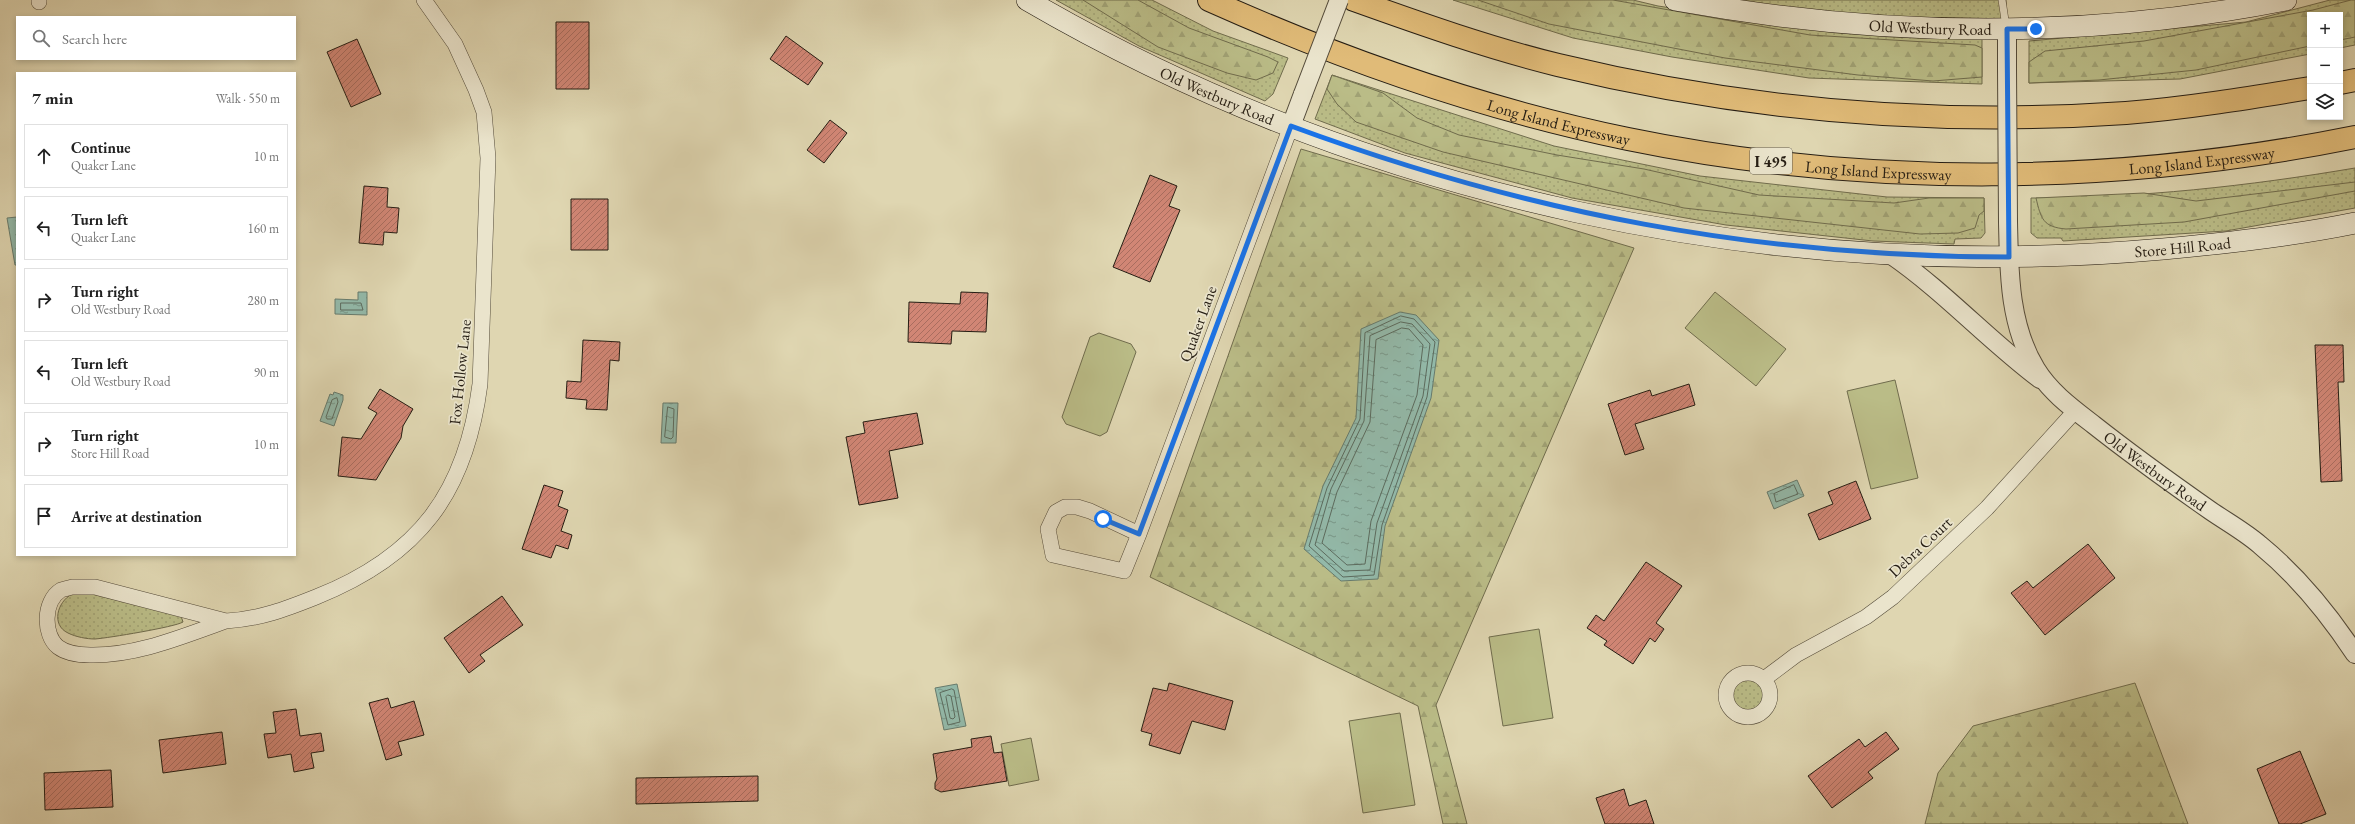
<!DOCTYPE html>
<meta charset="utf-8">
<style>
:root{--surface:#fff;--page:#f6f6f6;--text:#222;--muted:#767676;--line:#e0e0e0}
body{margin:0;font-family:"EB Garamond",serif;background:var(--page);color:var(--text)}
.controls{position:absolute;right:12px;top:12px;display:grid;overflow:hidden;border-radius:0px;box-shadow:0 2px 6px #0003}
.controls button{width:36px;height:36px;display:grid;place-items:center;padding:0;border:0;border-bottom:1px solid var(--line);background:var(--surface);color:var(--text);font:20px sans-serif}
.stop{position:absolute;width:12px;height:12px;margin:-9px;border:3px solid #1a73e8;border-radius:50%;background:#fff}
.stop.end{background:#1a73e8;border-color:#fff;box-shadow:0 1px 4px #0008}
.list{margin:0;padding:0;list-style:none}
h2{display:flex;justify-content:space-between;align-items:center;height:52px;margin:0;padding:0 16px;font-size:17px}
h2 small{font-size:13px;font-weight:400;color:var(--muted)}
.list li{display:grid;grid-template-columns:26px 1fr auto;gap:12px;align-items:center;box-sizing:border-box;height:64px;margin:0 8px 8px;padding:0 8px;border:1px solid var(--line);border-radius:0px}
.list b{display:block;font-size:15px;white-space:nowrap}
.list p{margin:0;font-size:13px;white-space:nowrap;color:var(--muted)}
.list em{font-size:13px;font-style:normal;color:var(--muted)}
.icon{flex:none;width:22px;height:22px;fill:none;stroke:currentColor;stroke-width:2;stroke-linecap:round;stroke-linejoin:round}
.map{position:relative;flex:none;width:2355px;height:824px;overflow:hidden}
.search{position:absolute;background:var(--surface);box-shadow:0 2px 6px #0003;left:16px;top:16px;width:280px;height:44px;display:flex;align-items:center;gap:10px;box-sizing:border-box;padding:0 14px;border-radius:0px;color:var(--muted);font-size:15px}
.panel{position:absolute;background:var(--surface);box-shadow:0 2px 6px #0003;left:16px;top:72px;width:280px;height:484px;border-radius:0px}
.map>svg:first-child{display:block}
.grass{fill:url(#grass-dots);stroke:#706c4d}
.forest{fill:url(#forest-firs);stroke:#706c4d}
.garden{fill:#babc87;stroke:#706c4d}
.water{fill:url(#water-ripples);stroke:#677b6d}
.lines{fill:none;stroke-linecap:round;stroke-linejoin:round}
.shore{stroke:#5c6b5e;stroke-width:1}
.building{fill:url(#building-hatch);stroke:#251d13}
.service-casing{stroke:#544b3a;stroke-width:8}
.minor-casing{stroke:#544b3a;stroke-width:16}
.tertiary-casing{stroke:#544b3a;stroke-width:20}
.secondary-casing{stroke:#251d13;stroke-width:22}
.motorway-casing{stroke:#251d13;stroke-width:24}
.service{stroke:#eae4cc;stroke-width:7}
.minor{stroke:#eae4cc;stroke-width:15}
.tertiary{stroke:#eae4cc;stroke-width:18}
.secondary{stroke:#eae4cc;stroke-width:21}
.motorway{stroke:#e0bb78;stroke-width:22}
.tertiary-bridge-casing{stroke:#544b3a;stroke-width:20;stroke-linecap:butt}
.tertiary-bridge{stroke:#eae4cc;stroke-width:18}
.route{stroke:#1a73e8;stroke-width:5}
.labels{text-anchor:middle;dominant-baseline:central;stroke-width:3.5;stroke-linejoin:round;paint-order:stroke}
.shield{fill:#eae4cc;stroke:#60594a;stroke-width:1}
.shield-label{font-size:15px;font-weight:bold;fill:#251d13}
.street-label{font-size:16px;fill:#251d13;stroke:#eae4cc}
</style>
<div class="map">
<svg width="2355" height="824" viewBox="0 0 2355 824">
<defs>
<pattern id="grass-dots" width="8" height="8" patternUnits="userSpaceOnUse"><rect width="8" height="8" fill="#babc87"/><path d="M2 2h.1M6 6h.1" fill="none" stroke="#a0a174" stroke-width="1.8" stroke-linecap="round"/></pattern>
<pattern id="forest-firs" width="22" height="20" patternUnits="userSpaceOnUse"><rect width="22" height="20" fill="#babc87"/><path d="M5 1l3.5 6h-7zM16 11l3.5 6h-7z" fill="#a0a174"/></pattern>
<pattern id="water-ripples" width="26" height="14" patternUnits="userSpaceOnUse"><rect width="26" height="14" fill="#93b9a9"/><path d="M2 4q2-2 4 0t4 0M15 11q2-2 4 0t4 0" fill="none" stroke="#789688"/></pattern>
<pattern id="building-hatch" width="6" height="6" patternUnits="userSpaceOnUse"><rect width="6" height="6" fill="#d18675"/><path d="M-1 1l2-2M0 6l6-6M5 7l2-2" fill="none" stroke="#a96d5f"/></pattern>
</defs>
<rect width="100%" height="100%" fill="#dfd6b1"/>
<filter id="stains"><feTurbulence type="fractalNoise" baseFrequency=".005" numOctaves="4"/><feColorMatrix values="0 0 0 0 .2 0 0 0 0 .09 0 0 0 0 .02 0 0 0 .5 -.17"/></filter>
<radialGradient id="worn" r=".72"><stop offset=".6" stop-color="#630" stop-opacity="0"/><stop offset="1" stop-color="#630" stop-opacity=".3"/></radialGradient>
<path class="grass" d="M1056,0H1152L1213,31L1288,58L1273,94L1265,101L1139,46Z
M1453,0H1633L1658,6L1812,29L1982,37V84L1809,78L1672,57L1573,38Z
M1675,0H2006L2007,29Z
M2330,0H2355V45L2340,48V15H2310V54L2180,79L2029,83V41L2246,22Z
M1332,75L1554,146L1700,176L1887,197L1984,198L1985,233L1981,238L1955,239L1954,244L1873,241L1726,225L1572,198L1405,153L1315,119Z
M2355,168V208L2226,231L2063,241L2061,238H2037L2031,233V198C2139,198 2249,186 2355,168Z
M84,592L181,616L183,622C175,627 108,638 95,639C87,639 76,637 68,633C51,625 57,602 72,594C75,592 80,592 84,592Z
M1733 695a15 15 0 1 1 30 0a15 15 0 1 1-30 0Z"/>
<path class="forest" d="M1083,0H1138L1189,28L1268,57L1278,62L1273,73L1256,80L1227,73L1158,47Z
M1478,0H1613L1810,35L1975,45L1982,48V77L1933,81L1858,75L1725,58L1549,24Z
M2351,0H2355V37L2340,40V15H2310V46L2196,70L2099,80L2029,83V62L2045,51L2144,41L2313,10Z
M1332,75L1383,93L1417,118L1459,135L1557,155L1644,169L1759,195L1894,203L1929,198H1984V211L1979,215L1975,228L1958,233L1920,234L1684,208L1443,152L1356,122L1337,104L1327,89Z
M1301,149L1634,248L1436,705L1467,824H1443L1418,706L1150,577Z
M2355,182V191L2184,222L2066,229C2043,227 2041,219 2036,198L2144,193L2196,201Z
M2135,683L2188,824H1925L1938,773L1973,726Z"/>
<path class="garden" d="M1715,292L1786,349L1756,386L1685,328Z
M1099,333L1131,344L1136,352L1107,432L1100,436L1066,424L1062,417L1090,337Z
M1895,380L1918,478L1871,489L1847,391Z
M1539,629L1553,718L1503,726L1489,637Z
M1400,713L1415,805L1363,813L1349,721Z
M1031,738L1039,780L1009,786L1001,744Z"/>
<path class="water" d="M17,217V265H15L7,218Z
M358,292H367V315L335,314V299L358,300Z
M1400,312L1416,315L1439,340L1431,398L1385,526L1378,579L1341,581L1304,549L1323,486L1356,418L1361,329Z
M334,392L343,395V400L334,426L320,421L330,394L333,395Z
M663,403H678L676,443H661Z
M1797,480L1804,496L1774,509L1767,492Z
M957,684L966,726L944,730L935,688Z"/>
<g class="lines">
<path class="shore" d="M341,303H361L363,310H341Z
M1401,316L1414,319L1435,342L1427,397L1382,525L1374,575L1343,577L1309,546L1327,488L1360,419L1365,333Z
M1401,322L1412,324L1430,344L1423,396L1377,523L1370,570L1344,571L1315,545L1331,489L1364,421L1370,336Z
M1402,328L1409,329L1423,345L1417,395L1371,521L1365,564L1347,565L1322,543L1337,492L1370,422L1376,340Z
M337,398L338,402L332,419H327L326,417L332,400Z
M668,407L674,409L673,437L671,439L665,437Z
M1794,485L1798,494L1776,502L1774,494Z
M952,689L954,690L960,722L948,725L940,693Z
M948,695L951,696L955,717L953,719L950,718L946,697Z"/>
</g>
<path class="building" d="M556,22H589V89H556Z
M786,36L823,63L808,85L770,59Z
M357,39L381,94L351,107L327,52Z
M830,120L847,133L824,163L807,150Z
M1150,175L1177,186L1169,206L1180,210L1150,282L1113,267Z
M364,186L388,188L387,207L399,208L397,233L384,232L383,245L359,243Z
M571,199H608V250H571Z
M961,292L988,293L986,332L952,331L951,344L908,342L909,302L960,304Z
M583,340L620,342L619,361L610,360L607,410L586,409L587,400L566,398L567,381L581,382Z
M2315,345H2343L2344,382H2338L2342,481L2321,482Z
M1689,384L1695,405L1635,424L1644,449L1625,455L1608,404L1650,390L1652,396Z
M380,389L413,409L403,426L401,438L376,480L338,476L342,437L361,439L377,413L368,408Z
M917,413L923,444L889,451L898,498L859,505L846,437L865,433L863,422Z
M1856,481L1871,519L1819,540L1808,514L1833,504L1828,492Z
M544,485L563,491L558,506L568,510L561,531L572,535L568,549L556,545L551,558L522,549Z
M2088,544L2115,578L2045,635L2011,593L2027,581L2033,588Z
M1646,562L1682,586L1656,623L1664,629L1655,642L1650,638L1633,664L1604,645L1607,641L1587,628L1596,615L1604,621Z
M502,596L523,625L480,655L485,661L469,673L444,638Z
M1169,683L1233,701L1225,730L1192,721L1180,754L1149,745L1152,734L1141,731L1153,688L1167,691Z
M388,698L391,708L414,701L424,735L398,742L402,755L386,760L369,703Z
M296,709L300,736L321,733L324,751L311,753L314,768L294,772L291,754L268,758L264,734L276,733L273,712Z
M222,732L226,764L163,773L159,740Z
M1886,732L1899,749L1868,772L1873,778L1832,808L1808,776L1859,739L1865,747Z
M991,736L994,753L1002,752L1007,781L941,792L935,789V783L937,779L933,754L972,747L971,739Z
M2300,751L2326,814L2300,824H2279L2257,769Z
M111,770L113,807L45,810L44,773Z
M758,776V801L636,804V778Z
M1624,789L1629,806L1646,800L1654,824H1605L1596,798Z"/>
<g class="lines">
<defs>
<path id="service" d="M2002,0L2006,27"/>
<path id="minor" d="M39,2V0
M1139,534L1090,511L1077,507H1065L1056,512L1048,529L1053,555L1124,571L1139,534L1291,126
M72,587H95L226,621C183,636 137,656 90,655C80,655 66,653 58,647C43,635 43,601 61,590C64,589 69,588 72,587Z
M226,621C260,619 286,609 316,597C419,556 466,493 480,384L488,158L484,112L476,90L455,44L424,0
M1726 695a22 22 0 1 1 44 0a22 22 0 1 1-44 0Z
M1764,679L1796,655L1866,617L1893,597L1987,508L2076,410"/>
<g id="tertiary">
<path d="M2007,29V69"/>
<path d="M1291,126L1303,94"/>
<path id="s1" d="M2008,222C2009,271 2009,325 2036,369C2050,392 2072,408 2094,425C2132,455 2171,483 2211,511C2227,522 2245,532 2260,545C2299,577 2328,613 2355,654"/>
<path d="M1890,254C1944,291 1988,340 2040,379"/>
</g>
<g id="secondary">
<path id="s2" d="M1027,0C1367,198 1773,284 2163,249C2228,243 2292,236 2355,223"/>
<path id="s3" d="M1675,0C1878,37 2084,40 2286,0"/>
</g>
<g id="motorway">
<path id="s4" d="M1209,0C1343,60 1483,109 1628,139C1866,188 2117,185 2355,137"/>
<path d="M1354,0C1421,24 1489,48 1558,65C1744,110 1936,126 2126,113C2188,108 2249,98 2310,88"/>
<path d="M2340,83L2355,80"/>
</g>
</defs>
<use href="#service" class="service-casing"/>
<use href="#minor" class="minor-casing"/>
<use href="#tertiary" class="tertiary-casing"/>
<use href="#secondary" class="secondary-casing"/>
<use href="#motorway" class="motorway-casing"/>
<use href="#service" class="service"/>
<use href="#minor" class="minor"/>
<use href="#tertiary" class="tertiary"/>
<use href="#secondary" class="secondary"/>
<use href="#motorway" class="motorway"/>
<defs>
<path id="tertiary-bridge" d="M2007,69L2008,222
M1303,94L1339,0"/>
</defs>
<use href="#tertiary-bridge" class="tertiary-bridge-casing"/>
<use href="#tertiary-bridge" class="tertiary-bridge"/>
</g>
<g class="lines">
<path class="route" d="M1103,519L1139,534L1291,126C1527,213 1757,257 2009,257L2007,29H2036"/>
</g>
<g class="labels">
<rect class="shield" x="1750" y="148" width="42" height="26" rx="3"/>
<g class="shield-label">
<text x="1771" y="161">I 495</text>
</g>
<g class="street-label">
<text stroke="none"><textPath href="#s3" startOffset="257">Old Westbury Road</textPath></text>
<text stroke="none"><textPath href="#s2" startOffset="213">Old Westbury Road</textPath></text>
<text stroke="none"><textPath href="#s4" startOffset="371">Long Island Expressway</textPath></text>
<text stroke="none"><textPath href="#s4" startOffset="1019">Long Island Expressway</textPath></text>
<text stroke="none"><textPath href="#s4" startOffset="695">Long Island Expressway</textPath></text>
<text stroke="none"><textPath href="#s2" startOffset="1201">Store Hill Road</textPath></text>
<text transform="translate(1198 324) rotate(-70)">Quaker Lane</text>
<text transform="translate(460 372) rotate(-84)">Fox Hollow Lane</text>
<text stroke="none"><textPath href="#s1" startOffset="309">Old Westbury Road</textPath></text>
<text transform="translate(1920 547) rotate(-43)">Debra Court</text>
</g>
</g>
<rect width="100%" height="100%" filter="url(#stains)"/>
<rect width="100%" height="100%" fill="url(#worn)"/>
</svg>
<div class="controls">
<button>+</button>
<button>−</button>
<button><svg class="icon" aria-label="layers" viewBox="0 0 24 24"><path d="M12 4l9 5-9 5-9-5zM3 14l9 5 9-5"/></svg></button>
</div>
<div class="stop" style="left:1103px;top:519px"></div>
<div class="stop end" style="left:2036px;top:29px"></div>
<div class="search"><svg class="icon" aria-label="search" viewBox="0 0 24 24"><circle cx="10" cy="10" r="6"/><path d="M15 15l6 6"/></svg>Search here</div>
<section class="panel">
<h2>7 min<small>Walk · 550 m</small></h2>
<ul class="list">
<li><svg class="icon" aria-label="ahead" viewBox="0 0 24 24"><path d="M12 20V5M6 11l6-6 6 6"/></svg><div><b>Continue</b><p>Quaker Lane</p></div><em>10 m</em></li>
<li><svg class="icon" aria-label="left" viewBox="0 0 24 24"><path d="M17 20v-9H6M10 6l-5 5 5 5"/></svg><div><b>Turn left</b><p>Quaker Lane</p></div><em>160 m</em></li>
<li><svg class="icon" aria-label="right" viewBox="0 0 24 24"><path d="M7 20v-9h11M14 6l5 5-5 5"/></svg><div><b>Turn right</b><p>Old Westbury Road</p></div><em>280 m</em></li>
<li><svg class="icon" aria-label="left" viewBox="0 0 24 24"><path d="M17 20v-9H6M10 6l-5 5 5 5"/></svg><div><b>Turn left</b><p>Old Westbury Road</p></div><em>90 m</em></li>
<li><svg class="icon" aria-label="right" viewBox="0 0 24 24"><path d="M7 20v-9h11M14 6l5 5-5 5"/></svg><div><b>Turn right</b><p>Store Hill Road</p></div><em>10 m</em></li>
<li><svg class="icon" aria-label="arrive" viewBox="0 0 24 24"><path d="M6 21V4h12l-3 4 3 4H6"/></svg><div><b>Arrive at destination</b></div></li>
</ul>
</section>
</div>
